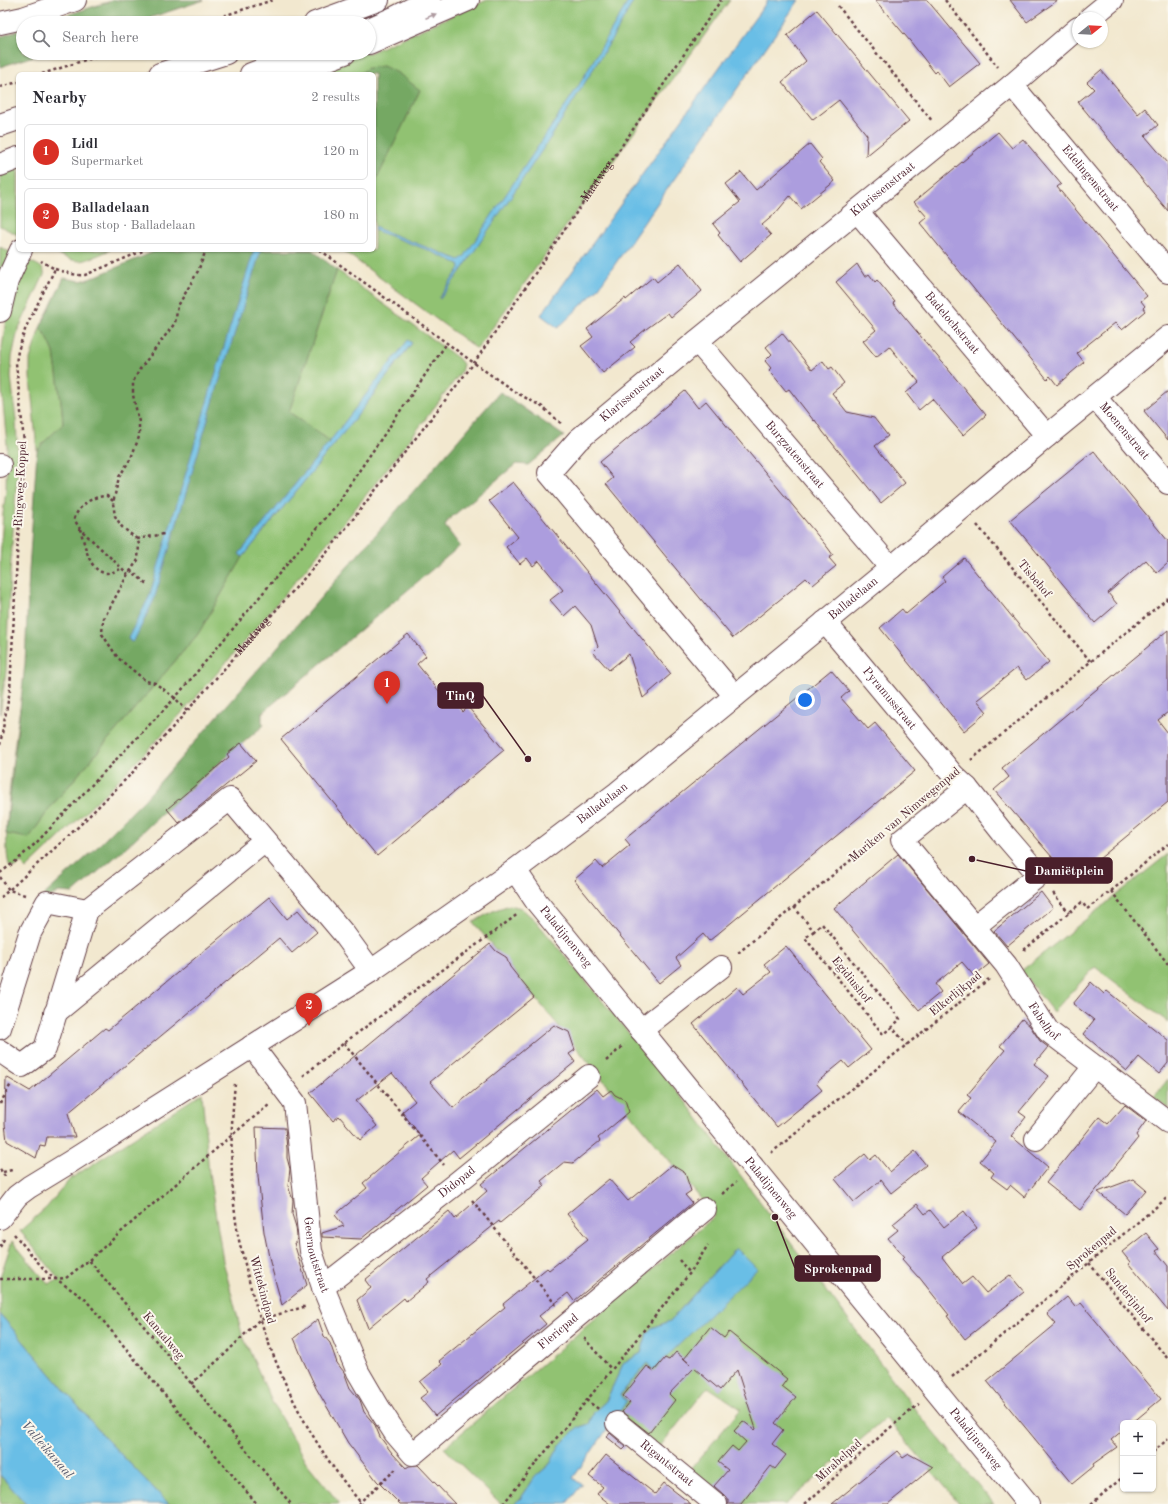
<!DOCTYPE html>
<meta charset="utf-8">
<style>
:root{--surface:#fff;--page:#f2f2f3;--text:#2b2b33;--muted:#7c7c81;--line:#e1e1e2;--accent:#d93025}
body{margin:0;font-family:"Old Standard TT",serif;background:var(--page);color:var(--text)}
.controls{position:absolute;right:12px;bottom:12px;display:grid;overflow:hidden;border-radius:6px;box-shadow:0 1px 3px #0004}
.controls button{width:36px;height:36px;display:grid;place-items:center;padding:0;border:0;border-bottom:1px solid var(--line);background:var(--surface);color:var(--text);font:20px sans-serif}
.compass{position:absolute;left:1072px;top:12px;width:36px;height:36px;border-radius:50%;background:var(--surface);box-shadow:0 1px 3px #0004;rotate:72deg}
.you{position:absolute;left:805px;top:700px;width:14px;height:14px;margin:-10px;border:3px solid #fff;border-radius:50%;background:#1a73e8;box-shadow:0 0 0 6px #1a73e833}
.badge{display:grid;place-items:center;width:26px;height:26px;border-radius:50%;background:var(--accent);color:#fff;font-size:13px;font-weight:700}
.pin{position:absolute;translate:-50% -33px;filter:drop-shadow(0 1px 2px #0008)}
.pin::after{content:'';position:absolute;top:21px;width:14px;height:12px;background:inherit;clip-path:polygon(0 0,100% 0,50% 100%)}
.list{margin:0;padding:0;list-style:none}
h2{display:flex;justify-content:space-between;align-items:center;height:52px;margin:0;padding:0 16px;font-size:17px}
h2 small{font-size:13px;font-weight:400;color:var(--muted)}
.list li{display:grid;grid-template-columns:26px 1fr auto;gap:12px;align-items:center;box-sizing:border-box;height:56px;margin:0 8px 8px;padding:0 8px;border:1px solid var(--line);border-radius:6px}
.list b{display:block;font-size:15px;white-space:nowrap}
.list p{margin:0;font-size:13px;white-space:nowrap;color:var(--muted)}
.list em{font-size:13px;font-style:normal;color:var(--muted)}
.icon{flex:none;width:22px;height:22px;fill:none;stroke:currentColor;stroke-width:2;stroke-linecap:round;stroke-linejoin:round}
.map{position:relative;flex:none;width:1168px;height:1504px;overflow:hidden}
.search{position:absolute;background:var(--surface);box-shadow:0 1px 3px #0004;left:16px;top:16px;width:360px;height:44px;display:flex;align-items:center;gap:10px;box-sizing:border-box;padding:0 14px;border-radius:22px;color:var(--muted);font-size:15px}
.panel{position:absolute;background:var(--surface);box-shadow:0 1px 3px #0004;left:16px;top:72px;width:360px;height:180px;border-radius:6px}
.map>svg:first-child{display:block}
.green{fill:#91c272;stroke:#6e704e}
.forest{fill:#74a864;stroke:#5f6448}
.water{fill:#69bee6;stroke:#5a6e88}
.building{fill:#ac9dde}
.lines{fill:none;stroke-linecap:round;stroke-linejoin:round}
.minor-casing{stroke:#633d44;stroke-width:24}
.major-casing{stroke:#633d44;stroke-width:24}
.path{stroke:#633d44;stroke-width:2.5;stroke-dasharray:3 3;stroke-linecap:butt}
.minor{stroke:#fff;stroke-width:22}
.major{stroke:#fff;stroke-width:22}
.oneway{fill:#ae9aa0}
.labels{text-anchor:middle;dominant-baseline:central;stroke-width:4;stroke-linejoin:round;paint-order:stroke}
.street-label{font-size:12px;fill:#4a1f2b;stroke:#fbf7ec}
.water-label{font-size:13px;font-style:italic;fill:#55576c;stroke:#fbf7ec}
.leader{fill:none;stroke:#4a1f2b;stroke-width:1.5}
.callout-dot{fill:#4a1f2b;stroke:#fbf7ec;stroke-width:1.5}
.callout{fill:#4a1f2b;stroke:#4a1f2b;stroke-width:1.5}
.callout-label{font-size:13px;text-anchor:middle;font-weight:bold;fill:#fff}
</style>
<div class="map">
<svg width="1168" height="1504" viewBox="0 0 1168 1504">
<rect width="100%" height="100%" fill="#fbf7ec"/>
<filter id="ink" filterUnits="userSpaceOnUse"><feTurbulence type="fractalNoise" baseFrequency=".025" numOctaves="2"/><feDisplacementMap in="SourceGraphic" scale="8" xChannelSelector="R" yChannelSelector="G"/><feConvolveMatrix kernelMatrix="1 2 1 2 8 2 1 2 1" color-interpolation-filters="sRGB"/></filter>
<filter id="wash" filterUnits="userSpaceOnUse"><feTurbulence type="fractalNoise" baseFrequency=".012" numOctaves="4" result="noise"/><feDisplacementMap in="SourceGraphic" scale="16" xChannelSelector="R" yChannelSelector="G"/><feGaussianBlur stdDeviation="0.9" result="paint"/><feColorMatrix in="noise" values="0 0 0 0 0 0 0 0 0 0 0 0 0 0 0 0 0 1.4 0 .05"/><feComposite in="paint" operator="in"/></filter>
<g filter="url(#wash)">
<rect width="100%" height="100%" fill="#f2e8cf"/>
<path class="green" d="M487,0H730L477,349L345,252L346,250H374V185L420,90L368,68L359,74H312L364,53H369Z
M18,167V235L0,226V173Z
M0,247L12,253L0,284Z
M49,250H110C78,264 80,265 49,250Z
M25,259C32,263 46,266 44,275L18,330L12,357L11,377L16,420L18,461L10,574L6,671L0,714V562L3,514L6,490L7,445L2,393L1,355L6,318Z
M337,270L458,358L463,364L461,372C405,447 348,519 288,590C239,648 190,706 138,760C102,797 64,833 26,869L21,862L16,867H10C0,847 15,738 20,708L6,834L29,838L50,808L198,634L243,557L361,411L412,343L408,341L330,441L289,412Z
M40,328L47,337L54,352L62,409L63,425L45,441L37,451L30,377V359Z
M1168,854V1022L1095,967L1053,1012L1021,971Z
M510,905L521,908L536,921L685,1101L917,1412L994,1504H960L886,1418L786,1504H726L688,1472L741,1409L708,1387L657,1450L617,1415L620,1396L647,1362L653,1370L736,1248L670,1321L652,1328L647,1333L641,1353L623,1364L606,1401L594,1412L589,1424L577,1428L560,1445L549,1465L535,1477L521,1498L514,1504H501L444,1448L715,1216L473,922L495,910Z
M1168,1079V1109L1154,1097Z
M202,1093L209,1173L223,1261L242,1334L272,1402L306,1462L340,1504H169L105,1438L0,1314V1277L12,1241L48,1284L60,1280L20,1231L47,1207L70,1179Z
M0,1475L26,1504H0Z"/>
<path class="forest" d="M114,0H204L134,23H42Z
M23,29V53H43L0,67V37Z
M383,66L398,73L420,90L374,185V74H359L368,68Z
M158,250H312L337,270L289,412L330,441L239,554L243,557L198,634L50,808L29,838L6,834L25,664L29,570L37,451L45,441L63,424L62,409L54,352L47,337L40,328L64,278L80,281L89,279Z
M500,392L564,436L528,465L516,464L448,520L445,526L460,546L262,713V722L264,725L188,790L113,859L73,893L59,892L48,898L43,896L92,852L145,799Z"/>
<path class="water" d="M629,0H634L617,31L553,134L461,271L440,299L439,298L460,268L459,264L425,249L374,230V227L457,259L459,260L464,257L579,85Z
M768,0H799L597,290L558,328L541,315Z
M254,250H261L218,386L154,600L134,641L131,642L128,638L149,597L212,385Z
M408,340L412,343L361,411L243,557L239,554L330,441Z
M736,1248L757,1269L653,1370L647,1363L620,1395L627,1401L573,1478L582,1485L566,1504H514L521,1498L535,1477L549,1465L560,1445L577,1428L589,1424L594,1412L606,1401L623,1364L641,1353L647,1333L652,1328L670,1321Z
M0,1314L105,1438L169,1504H26L0,1475Z"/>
<g id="blocks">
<path class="building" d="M875,0H927L980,63L949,87L937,71L935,73L910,41Z
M1010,0H1058L1027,22Z
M817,10L909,121L866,156L867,135L839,100L813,120L782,82L806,61L787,35Z
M1101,70L1138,114L1145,108L1158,125L1145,136L1168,163V211L1078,102L1094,89L1087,82Z
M998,132L1012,148L1023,139L1061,184L1057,187L1147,296L1141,301L1145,306L1143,308L1145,311L1122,330L1115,323L1077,353L1084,362L1057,385L1050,376L1047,379L1040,370L920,223L927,217L914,202Z
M810,144L822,159L819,162L835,181L801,209L790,196L775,214L762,225L771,235L740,262L718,235L720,233L713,224L740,202L726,184L741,172L756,190Z
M680,263L702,291L671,317L668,313L646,329L630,342L635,347L603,373L581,346L593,337L587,329L625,298L626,300L653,277L657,282Z
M857,264L865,277L869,274L875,282L877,280L895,302L893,303L986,415L963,435L932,399L919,410L906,393L919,382L889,346L876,357L863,341L876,330L836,282Z
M782,333L812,370L823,361L829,369L832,367L844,383L832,393L847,412L874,418L888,436L875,446L905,483L881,503L823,432L815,420L814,421L789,389L786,391L769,370L771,368L765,361L772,354L766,347Z
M685,391L698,408L706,401L828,548L833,555L829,558L836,566L813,585L806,578L733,638L606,484L613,478L600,462Z
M1168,391V440L1144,411Z
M1094,451L1168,541V563L1157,573L1146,560L1108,593L1117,604L1095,623L1010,520Z
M513,482L671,674L643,698L629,654L609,670L593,652L598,647L591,625L575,606L564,616L550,600L563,590L539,561L533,566L527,558L520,564L506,547L518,537L489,501Z
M964,558L1049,662L1027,680L1017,668L977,700L987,712L964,731L880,628L902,609L906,614L945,581L942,577Z
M1168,630V712L1158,720L1168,733V802L1087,869L1079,860L1065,872L994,790L1009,777L1002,768Z
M408,634L426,656L417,664L448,702L452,699L463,712L468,707L504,750L377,856L281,739Z
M831,670L849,691L841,698L868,729L875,723L915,771L709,941L703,934L676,958L681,965L659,983L574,880L596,861L602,868L630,845L625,839Z
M241,743L256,761L179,823L167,809L229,757L227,754Z
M898,854L989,964L974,976L962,962L935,984L941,992L919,1010L834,908Z
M1041,892L1053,908L1007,946L994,931Z
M269,897L287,919L298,910L317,932L292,953L279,938L68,1113L75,1137H47L45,1146L40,1145L36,1158L7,1141L5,1124L6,1077L30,1091L105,1028L108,1030Z
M490,944L496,951L506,957L510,967L534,997L430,1082L453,1108L554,1025L569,1032L575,1050L569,1054L575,1062L459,1158L453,1150L439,1162L421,1178L427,1185L361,1239L322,1237V1233L344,1226L335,1215L367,1188L363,1183L420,1135L402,1112L415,1101L392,1073L356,1101L377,1126L360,1140L339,1116L333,1121L310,1093Z
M786,946L871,1050L849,1068L843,1061L816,1083L822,1090L777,1127L693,1024L737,987L743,994L771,972L764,964Z
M1091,982L1104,994L1107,991L1168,1040V1063L1159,1074L1139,1057L1127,1071L1083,1034L1094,1020L1073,1004Z
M1022,1019L1030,1026L1040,1041L1048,1047L1034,1064L1049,1076L1019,1112L1026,1117L1011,1136L1048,1167L1024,1197L1010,1185L1007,1189L991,1177L994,1173L980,1161L996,1142L959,1112L971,1098L967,1095L1005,1050L1000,1046Z
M597,1089L603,1096L611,1090L615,1095L625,1100L629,1112L598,1138L600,1141L573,1163L564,1162L541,1181L545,1186L500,1223L499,1221L427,1279L429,1282L406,1301L404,1298L368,1328L357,1300L371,1288L365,1280L449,1211L455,1219L487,1191L481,1184Z
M1125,1105L1146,1121L1136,1135L1138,1138L1080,1210L1046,1183L1099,1117L1108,1124Z
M256,1127L285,1128L287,1149V1158L290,1169L288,1186L293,1200L292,1214L296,1227L297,1236L296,1243H294L307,1285L282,1305L270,1262L264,1232L258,1176Z
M915,1151L926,1165L891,1193L881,1180L854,1202L835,1179L865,1154L870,1160L876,1155L890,1172Z
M672,1165L685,1173L691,1191L685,1195L692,1203L574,1301L568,1293L539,1316L546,1324L435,1416L420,1398L428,1392L420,1382L442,1364L439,1361L505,1307L503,1304L547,1268L549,1270L588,1239L567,1214L609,1179L628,1201Z
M1133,1179L1146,1190L1125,1214L1098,1192Z
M917,1204L925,1214L930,1210L944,1227L964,1211L977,1228L942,1257L963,1284L972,1277L986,1293L1010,1275L1024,1292L965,1339L947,1316L949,1315L919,1277H918L902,1259L904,1257L888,1238L898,1230L893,1224Z
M1146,1233L1159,1249L1156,1251L1168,1266V1311L1129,1264L1130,1262L1122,1252Z
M1067,1297L1075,1307L1081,1303L1161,1399L1132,1423H1123V1430L1111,1440L1117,1447L1093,1464L1094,1466L1072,1484L987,1381L1056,1324L1047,1314Z
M318,1319L324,1336L330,1343L337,1363L344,1372L350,1388L360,1400L364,1412L375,1425L380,1437L392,1453L406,1468L409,1466L418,1465L455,1504H400L377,1481L348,1443L316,1388L303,1360L294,1338Z
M710,1327L724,1338L729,1332L787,1379L782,1386L796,1397L775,1423L783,1430L772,1444L786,1455L775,1469L771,1466L741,1504H728V1499L724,1495L714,1486L728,1470L718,1462L732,1446L738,1451L746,1442L734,1431L743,1421L755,1430L756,1429L737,1370L720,1390L694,1368L669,1394L675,1400L649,1433L622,1412L630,1402L623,1396L647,1366L654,1371L665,1358L669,1360L676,1352L690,1364L684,1359Z
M610,1433L626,1447L623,1450L607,1437Z
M897,1451L903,1458L909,1454L933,1467L888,1504H832Z
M606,1455L655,1494L664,1483L691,1504H610L597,1494L603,1487L589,1476Z"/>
</g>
</g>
<g filter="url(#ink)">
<use href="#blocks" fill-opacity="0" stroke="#633d44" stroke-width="1"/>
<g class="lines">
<defs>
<g id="minor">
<path d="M1090,18L1112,0"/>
<path d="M0,23L23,18L75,0"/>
<path d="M369,43L468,0"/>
<path d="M289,74L345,53"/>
<path id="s2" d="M1012,85L1168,272"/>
<path id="s3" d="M857,211L1047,436"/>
<path d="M0,311L7,281L21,250"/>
<path id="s4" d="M697,341L891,568"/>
<path id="s5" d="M1095,397L1168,483"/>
<path d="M0,465V466"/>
<path id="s6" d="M825,622L953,775L967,788L1002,832L1039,875L974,927"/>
<path id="s7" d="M735,696L549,473L578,440L697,341L1012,85L1078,28"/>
<path id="s8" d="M967,788L902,840L1006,965L1048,1031L1168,1122"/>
<path id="s9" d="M515,870L536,901L1028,1504"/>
<path d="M55,1013L265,841"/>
<path d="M0,1028L30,933L47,902L87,910"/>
<path d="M641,1030L721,967"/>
<path id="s10" d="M252,1046L295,1103L311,1251L323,1287L358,1372L379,1408L395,1433L413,1454L705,1209"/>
<path d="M0,1051L22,1066L45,1049L87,910L230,799L344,934L371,971"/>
<path d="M1036,1139L1094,1067"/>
<path id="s11" d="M0,1218L17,1196L29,1187L70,1162L371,971L515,870L617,793L891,568L1047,436L1168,337"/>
<path id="s12" d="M323,1287L458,1182L589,1076"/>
<path id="s13" d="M617,1423L716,1504"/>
</g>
<path id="major" d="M315,23L378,0
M369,29L396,17L429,0
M160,74L226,53
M251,74L308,53
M0,125L18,119
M0,165L18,158"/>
</defs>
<use href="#minor" class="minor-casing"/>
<use href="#major" class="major-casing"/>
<g class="path">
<path d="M945,0L998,67"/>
<path d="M838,6L933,122"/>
<path d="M201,23L273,0"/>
<path d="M42,74L107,53"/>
<path d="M0,87L18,82"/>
<path d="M320,250L474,363L515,392L541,406L563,425"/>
<path d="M55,269C66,272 74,276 85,275L145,250"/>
<path d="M24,462V442L16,363L18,351L26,327L55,269L41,261"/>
<path d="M113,501L107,496C92,496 79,505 74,519L80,529L128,574"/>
<path d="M977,525L1091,662"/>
<path d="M80,529C87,551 91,586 122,568"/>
<path d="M137,539L164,534"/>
<path d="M130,570L148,585"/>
<path d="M187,711L175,698L155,683L146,681L118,658L102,634L103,620L128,574L138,560L139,544L137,539L122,527L115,516L113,503L119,477L131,458L139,437V422L133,395V382L140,369L175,323L178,306L198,271L206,250"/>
<path d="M0,745L10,690L18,538L24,469"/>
<path d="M971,760L1168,598"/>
<path d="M0,873L16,861L37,842L175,698L339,502L348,487L447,343"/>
<path d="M0,877L9,890L0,898"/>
<path d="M1111,891L1168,964"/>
<path d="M1053,893L1069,913"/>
<path id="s1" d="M25,895L9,890L78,827L134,771L329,550L474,363L721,0"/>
<path d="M794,907L814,931L822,924L900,1019L892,1027L907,1045"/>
<path d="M814,931L805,938L883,1034L892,1027"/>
<path d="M1024,950L1082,902L1087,909L1111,891L1168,844"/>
<path d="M738,953L879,837"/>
<path d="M344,1043L444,1165"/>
<path d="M606,1061L624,1045"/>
<path d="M303,1076L344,1043L518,914"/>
<path d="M235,1084C230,1132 230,1181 237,1229C239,1244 244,1258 247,1273C268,1357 305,1438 362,1504"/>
<path d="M0,1104L11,1084"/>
<path d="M771,1153L989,979"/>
<path d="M0,1169L6,1178"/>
<path d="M3,1172L12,1170"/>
<path d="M722,1194L736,1182"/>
<path d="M472,1200L556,1305"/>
<path d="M14,1234L48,1274L56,1279L66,1278L89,1260L291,1504"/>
<path d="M0,1247L4,1239"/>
<path d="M89,1260L232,1135L269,1105"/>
<path d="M679,1260L690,1273"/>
<path d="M1089,1263L1168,1359"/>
<path d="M0,1279H56L85,1299L152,1380L257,1504"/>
<path d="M584,1338L611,1369"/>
<path d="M952,1377L1168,1197"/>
<path d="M191,1384L224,1355L259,1320L307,1306"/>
<path d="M586,1400L600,1410"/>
<path d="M1153,1452L1168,1439"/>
<path d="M358,1504L396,1469"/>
<path d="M503,1504L690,1273L708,1245"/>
<path d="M805,1504L885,1432L919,1404"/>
<path d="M1091,1504L1123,1477"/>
</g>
<use href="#minor" class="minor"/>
<use href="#major" class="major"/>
</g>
<defs><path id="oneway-solid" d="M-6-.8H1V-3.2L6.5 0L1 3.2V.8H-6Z"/></defs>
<use class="oneway" href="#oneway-solid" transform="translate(431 16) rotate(-23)"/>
</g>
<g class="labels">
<g class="street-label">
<text stroke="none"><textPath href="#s2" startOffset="122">Edelingenstraat</textPath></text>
<text stroke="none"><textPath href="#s1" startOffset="940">Maatweg</textPath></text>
<text stroke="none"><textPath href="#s7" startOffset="729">Klarissenstraat</textPath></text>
<text stroke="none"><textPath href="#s3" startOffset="147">Badelochstraat</textPath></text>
<text stroke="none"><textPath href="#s7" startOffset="405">Klarissenstraat</textPath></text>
<text stroke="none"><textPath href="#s5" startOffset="45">Moenenstraat</textPath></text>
<text stroke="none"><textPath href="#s4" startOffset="150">Burgzatenstraat</textPath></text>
<text transform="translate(21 484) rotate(-87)">Ringweg-Koppel</text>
<text transform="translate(1034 579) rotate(50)">Tisbehof</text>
<text stroke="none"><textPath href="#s11" startOffset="1057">Balladelaan</textPath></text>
<text stroke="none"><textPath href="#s1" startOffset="369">Maatweg</textPath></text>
<text stroke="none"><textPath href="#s6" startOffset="100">Pyramusstraat</textPath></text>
<text stroke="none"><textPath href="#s11" startOffset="733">Balladelaan</textPath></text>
<text transform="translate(905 815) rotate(-40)">Mariken van Nimwegenpad</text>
<text stroke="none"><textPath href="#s9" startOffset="84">Paladijnenweg</textPath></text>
<text transform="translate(851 980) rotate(51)">Egidiushof</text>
<text transform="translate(956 994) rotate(-39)">Elkerlijkpad</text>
<text stroke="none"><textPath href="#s8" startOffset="314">Fabelhof</textPath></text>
<text stroke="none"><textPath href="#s12" startOffset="170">Didopad</textPath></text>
<text stroke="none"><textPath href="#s9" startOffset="408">Paladijnenweg</textPath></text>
<text transform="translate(1092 1249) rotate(-40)">Sprokenpad</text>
<text stroke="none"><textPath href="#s10" startOffset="225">Geernoutstraat</textPath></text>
<text transform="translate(262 1290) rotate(75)">Wittekindpad</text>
<text transform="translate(1128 1296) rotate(51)">Sanderijnhof</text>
<text stroke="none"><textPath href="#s10" startOffset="639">Flericpad</textPath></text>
<text transform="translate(163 1336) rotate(50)">Kanaalweg</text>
<text stroke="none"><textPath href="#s9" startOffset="732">Paladijnenweg</textPath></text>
<text transform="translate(839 1461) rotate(-42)">Mirabelpad</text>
<text stroke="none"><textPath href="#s13" startOffset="64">Rigantstraat</textPath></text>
</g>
<g class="water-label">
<text transform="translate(47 1450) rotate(49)">Valleikanaal</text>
</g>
</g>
<path class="leader" d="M528 759L483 696M972 859L1026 871M775 1217L795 1268"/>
<g class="callout-dot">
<circle cx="528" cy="759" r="4"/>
<circle cx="972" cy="859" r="4"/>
<circle cx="775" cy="1217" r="4"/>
</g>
<g class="callout">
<rect x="438" y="683" width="45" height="25" rx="4"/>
<rect x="1026" y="858" width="86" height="25" rx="4"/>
<rect x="795" y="1256" width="85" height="25" rx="4"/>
</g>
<g class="callout-label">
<text x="460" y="700">TinQ</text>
<text x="1069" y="875">Damiëtplein</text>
<text x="838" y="1273">Sprokenpad</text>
</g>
</svg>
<div class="controls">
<button>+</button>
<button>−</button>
</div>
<svg class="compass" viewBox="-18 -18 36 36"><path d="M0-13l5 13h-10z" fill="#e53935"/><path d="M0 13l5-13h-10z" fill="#7c7c81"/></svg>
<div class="you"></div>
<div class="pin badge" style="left:387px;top:704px">1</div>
<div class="pin badge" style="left:309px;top:1026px">2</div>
<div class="search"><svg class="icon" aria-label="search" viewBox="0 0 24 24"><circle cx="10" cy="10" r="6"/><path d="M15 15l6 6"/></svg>Search here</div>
<section class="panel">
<h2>Nearby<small>2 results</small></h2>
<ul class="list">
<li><span class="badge">1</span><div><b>Lidl</b><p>Supermarket</p></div><em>120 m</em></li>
<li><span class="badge">2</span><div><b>Balladelaan</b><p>Bus stop · Balladelaan</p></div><em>180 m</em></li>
</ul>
</section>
</div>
